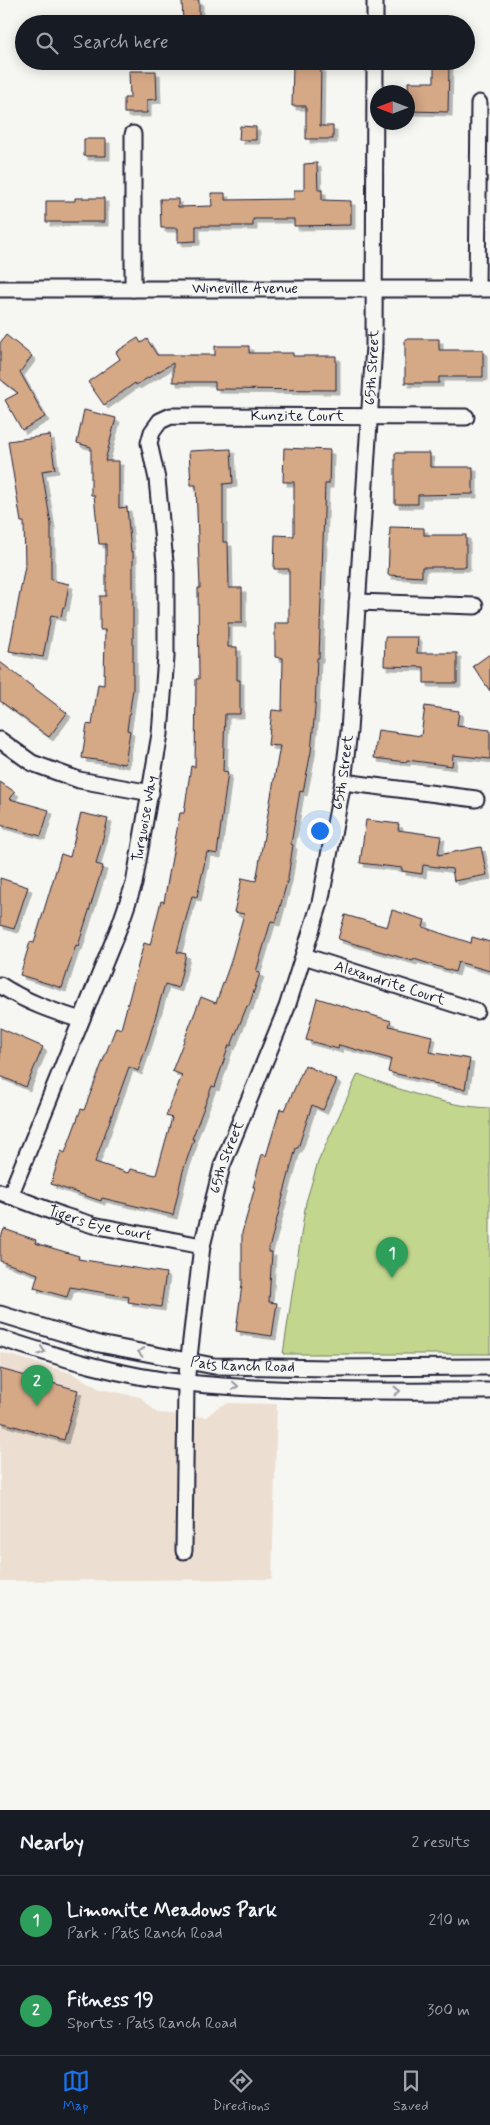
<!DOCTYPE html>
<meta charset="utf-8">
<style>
:root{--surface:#171b24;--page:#20242c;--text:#f1f3f6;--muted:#9ea1a6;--line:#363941;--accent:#1a73e8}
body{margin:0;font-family:Mynerve,sans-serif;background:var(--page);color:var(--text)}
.compass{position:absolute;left:370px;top:85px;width:45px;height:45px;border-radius:50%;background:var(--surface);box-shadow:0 2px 12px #0003;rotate:270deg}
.you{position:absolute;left:319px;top:830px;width:18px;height:18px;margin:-12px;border:4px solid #fff;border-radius:50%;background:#1a73e8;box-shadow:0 0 0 8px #1a73e833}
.badge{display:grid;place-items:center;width:32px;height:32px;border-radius:50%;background:var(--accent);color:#fff;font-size:16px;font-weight:700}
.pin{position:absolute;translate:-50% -41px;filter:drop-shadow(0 1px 2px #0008)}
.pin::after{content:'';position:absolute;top:26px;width:18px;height:15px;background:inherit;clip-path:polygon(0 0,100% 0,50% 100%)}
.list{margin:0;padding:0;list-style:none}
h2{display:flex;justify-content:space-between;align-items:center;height:65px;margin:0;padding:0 20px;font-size:21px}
h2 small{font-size:16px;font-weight:400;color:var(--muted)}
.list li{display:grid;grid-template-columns:32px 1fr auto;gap:15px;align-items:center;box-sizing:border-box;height:90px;padding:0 20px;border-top:1px solid var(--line)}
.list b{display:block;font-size:19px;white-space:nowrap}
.list p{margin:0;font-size:16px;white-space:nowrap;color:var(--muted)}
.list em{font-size:16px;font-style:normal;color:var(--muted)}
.icon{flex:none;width:28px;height:28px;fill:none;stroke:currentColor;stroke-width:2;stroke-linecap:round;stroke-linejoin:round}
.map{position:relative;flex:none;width:490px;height:1810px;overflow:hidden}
.search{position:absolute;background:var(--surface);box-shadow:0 2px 12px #0003;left:15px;right:15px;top:15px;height:55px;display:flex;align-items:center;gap:12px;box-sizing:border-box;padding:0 18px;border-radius:28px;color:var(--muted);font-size:19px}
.sheet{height:245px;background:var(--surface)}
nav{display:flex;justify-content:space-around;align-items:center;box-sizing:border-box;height:70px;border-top:1px solid var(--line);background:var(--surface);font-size:14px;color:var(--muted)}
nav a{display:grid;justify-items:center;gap:2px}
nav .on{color:var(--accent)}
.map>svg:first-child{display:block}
.built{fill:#ecdfd2}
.green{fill:#c2d78d;stroke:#727c64}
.building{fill:#d5a886;stroke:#22223b;filter:url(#shadow)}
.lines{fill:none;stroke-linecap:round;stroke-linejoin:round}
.minor-casing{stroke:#22223b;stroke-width:19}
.minor{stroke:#f6f6f2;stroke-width:15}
.oneway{stroke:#9797a0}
.labels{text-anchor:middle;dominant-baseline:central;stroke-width:4;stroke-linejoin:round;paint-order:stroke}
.street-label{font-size:15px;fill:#22223b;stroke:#f6f6f2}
</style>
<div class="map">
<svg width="490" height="1810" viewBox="0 0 490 1810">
<defs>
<filter id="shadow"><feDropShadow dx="4" dy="4" stdDeviation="0" flood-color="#0004"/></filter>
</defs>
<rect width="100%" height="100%" fill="#f6f6f2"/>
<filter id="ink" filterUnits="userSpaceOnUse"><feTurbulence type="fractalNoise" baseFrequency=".02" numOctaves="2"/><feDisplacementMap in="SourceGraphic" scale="10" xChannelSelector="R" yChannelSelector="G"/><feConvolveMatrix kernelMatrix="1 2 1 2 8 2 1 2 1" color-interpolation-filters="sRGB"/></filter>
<g filter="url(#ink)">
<path class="built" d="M0,1352L71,1373L100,1389L140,1397L157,1413L206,1417L218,1407L229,1403L277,1404L272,1579L0,1581Z"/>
<path class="green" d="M358,1074C401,1090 443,1106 490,1108V1354H283L306,1202L318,1162Z"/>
<path class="building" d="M182,0H199V24H183Z
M434,64H449L448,112L410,111L408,82H434Z
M293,65H321L320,126H333V139H306V106H292Z
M129,71H156L157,99L147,100V113H124V98H130Z
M240,126L256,127V140H239Z
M84,139H106V156H84Z
M317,163L318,190H322V200L351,201V225L294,226V219H253V226H196V241L178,242V228H161L160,199H178V207L212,206L211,193H225V200L294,199V190H304V164Z
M75,198H104V222H46V201H75Z
M6,335L32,356L20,372L45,417L22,430L5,400L18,393L0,379V343Z
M138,338L141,343L147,339L157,355H215V346H249V353H293V356H336V390L215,389V382H173V363L136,385L135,383L104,405L88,382L120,359L116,352Z
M405,339H439V350H483V377H439V383H405Z
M84,410L116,418L105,461H119V508L127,507L131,552H133V689L127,730L130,731L125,764L82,758L87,724L92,725L98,684L104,685L105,630H100V596H106V544H99L94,495H91V447L77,443Z
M50,435L55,469L42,471L51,524V580L69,584L65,607H63L61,617L51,615L43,657L9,651L25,566L24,522H21L8,441Z
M284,448L330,450L329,484H325L319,658H317L315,709L311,752L303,792L300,791L291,844L293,845L288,878L276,922L271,921L256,972L260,973L249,1006H247L231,1046L229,1045L215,1087L212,1086L192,1139H194L183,1171L173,1215L102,1198L101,1201L51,1184L61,1151L65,1153L81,1109L84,1110L116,1027L121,1029L144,943L150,945L161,901L164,902L180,813H184L191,766L195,767L196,679H199L198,588H200L196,485H191L189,451L231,449L233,483L223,484V542H228L229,588H242V623H228V647H237V680H240V714H225L223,771L228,772L217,854L207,852L197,897L192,896L177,952L186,954L178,988L165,984L149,1039L138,1071L129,1067L95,1162L128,1173L130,1169L156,1175L172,1118L166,1116L182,1075L172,1071L201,997L216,1003L230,964L244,914L234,912L242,878L256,881L280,746L268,745L272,710L282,711L283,658L275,657V623H289V569H274L275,535L294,536V482H283Z
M395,453H430V467H473V494L418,495V504H395Z
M390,527L424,528V535H466V567H422V577L388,575Z
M385,637H418L417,653H457V683H424V667L384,666Z
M490,654V691L473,666Z
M0,662L67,713L49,737L0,701Z
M425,706L459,711L457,726L490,730V759L453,755L452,766L407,760L406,762L374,758L378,730L421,736Z
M0,782L15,792L10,799L49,810L41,836L0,825Z
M81,813L108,819L96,864L103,866L78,946L76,945L62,988L20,975L30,942L34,943L61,854L70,857Z
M366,820L399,824L398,830L441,836L438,855L481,847L487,875L454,881L452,869L423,865L422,874L402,871V868L360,863Z
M0,878L28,887L14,929L0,925Z
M392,910L425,920L423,927L446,935L471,943L472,937L490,942V971L458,962L455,972L414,959L413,961L338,939L345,915L387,927Z
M317,998L391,1021L389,1026L432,1036L429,1052L470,1059L465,1089L432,1084V1082L388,1072L391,1059L339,1045L338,1049L306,1040Z
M0,1028L43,1047L26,1087L0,1076Z
M305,1065L337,1080L323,1110L312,1105L298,1148H296L268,1252H272L269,1302L277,1303L272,1336L236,1331L242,1284V1233L255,1187H253L262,1154L266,1156L280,1109L285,1110Z
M4,1229L36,1240L35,1243L79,1256L78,1259L166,1273L161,1307L128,1302L129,1297L70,1287L67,1297L34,1288L38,1274L0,1261V1240Z
M0,1369L78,1390L64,1440L0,1422Z"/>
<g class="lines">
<defs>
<g id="minor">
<path d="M375,0V24"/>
<path id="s1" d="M0,289H490"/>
<path d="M133,289V134"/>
<path d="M477,289L479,103"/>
<path d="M357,602L475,606"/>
<path d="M0,740L32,763L79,780L151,793"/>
<path d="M343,782L476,799"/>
<path id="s2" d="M304,956L476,1011"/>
<path d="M0,985C26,1002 52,1011 81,1020"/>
<path id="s3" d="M0,1192L64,1216L93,1225L202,1246"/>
<path id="s4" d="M10,1196L120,925L134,884L160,734L166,657V573L157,479L149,443L152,432L160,421L171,416L466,417"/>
<path id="s5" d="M0,1314L99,1344L214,1366L328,1368L490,1367"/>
<path d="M0,1338C61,1358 123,1377 187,1383C288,1393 389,1391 490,1391"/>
<path id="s6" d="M184,1551L186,1383L202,1246L222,1166L287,1007L320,903L343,782L349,731L374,346L375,61"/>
</g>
</defs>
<use href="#minor" class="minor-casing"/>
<use href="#minor" class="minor"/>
</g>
<defs><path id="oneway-chevron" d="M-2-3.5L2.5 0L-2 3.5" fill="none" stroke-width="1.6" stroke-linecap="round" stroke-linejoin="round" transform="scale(1.25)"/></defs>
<g class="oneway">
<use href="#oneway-chevron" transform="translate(42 1351) rotate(17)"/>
<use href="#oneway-chevron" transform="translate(141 1352) rotate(-168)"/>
<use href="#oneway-chevron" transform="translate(235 1386) rotate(4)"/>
<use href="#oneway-chevron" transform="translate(397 1391)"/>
</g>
</g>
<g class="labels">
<g class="street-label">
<text stroke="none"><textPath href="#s1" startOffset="245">Wineville Avenue</textPath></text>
<text stroke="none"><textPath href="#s6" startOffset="1208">65th Street</textPath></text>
<text stroke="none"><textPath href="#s4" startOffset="944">Kunzite Court</textPath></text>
<text stroke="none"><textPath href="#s6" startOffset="802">65th Street</textPath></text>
<text stroke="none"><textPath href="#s4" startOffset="402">Turquoise Way</textPath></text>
<text stroke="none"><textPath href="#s2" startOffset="90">Alexandrite Court</textPath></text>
<text stroke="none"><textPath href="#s6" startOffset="398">65th Street</textPath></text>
<text stroke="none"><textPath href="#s3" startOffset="105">Tigers Eye Court</textPath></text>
<text stroke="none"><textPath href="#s5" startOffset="249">Pats Ranch Road</textPath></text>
</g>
</g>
</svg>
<svg class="compass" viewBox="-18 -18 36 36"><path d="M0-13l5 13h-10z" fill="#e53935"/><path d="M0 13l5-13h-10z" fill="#9ea1a6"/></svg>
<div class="you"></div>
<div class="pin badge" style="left:392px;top:1278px;background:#2e9e5b">1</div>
<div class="pin badge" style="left:37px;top:1406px;background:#2e9e5b">2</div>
<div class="search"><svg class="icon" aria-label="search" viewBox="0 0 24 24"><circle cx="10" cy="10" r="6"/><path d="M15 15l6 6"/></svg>Search here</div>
</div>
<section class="sheet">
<h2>Nearby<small>2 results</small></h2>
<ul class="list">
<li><span class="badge" style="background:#2e9e5b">1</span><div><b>Limonite Meadows Park</b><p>Park · Pats Ranch Road</p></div><em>210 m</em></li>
<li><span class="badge" style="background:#2e9e5b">2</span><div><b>Fitness 19</b><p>Sports · Pats Ranch Road</p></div><em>300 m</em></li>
</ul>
</section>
<nav>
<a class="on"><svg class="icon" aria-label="map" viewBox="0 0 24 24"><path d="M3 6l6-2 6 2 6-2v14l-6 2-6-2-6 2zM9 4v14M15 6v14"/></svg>Map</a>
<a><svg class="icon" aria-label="directions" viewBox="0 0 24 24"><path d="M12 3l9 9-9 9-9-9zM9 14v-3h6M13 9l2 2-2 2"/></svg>Directions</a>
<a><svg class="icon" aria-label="saved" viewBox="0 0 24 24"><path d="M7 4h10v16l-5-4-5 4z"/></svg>Saved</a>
</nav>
